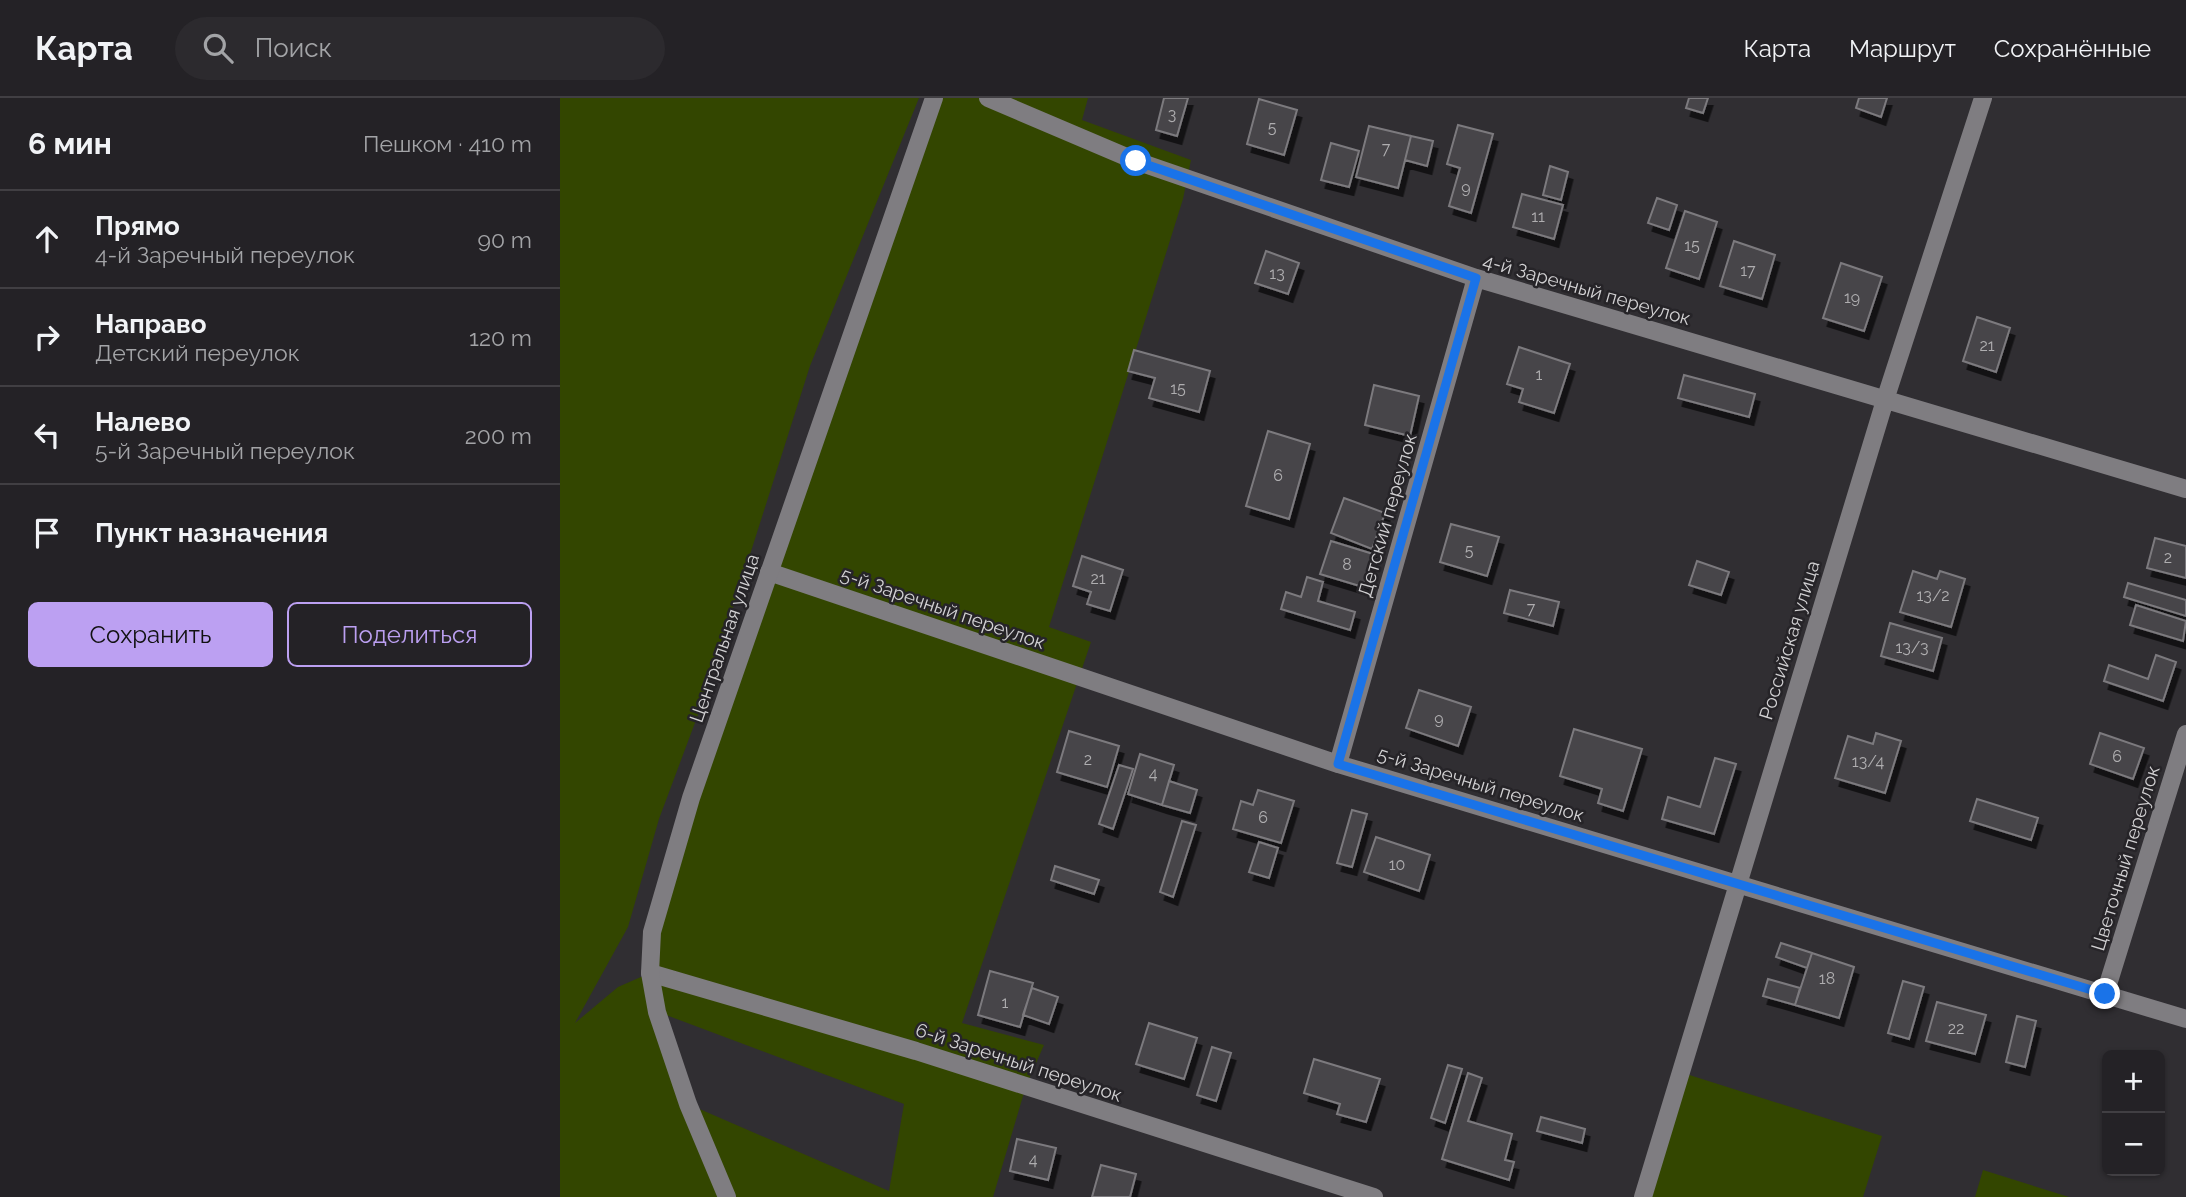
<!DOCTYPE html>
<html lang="ru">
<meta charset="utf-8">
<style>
:root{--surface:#242226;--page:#2c2a2e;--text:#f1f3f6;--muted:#a3a4a7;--line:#413f43;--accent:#bca0f2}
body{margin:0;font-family:Raleway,sans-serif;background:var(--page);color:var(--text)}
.controls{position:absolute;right:21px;bottom:21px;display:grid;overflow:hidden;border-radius:10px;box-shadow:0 2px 5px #0004}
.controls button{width:63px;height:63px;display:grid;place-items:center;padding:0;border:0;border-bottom:2px solid var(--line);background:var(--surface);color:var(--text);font:35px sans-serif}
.stop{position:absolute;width:21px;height:21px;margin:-16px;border:5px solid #1a73e8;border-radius:50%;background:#fff}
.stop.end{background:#1a73e8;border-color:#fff;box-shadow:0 2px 7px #0008}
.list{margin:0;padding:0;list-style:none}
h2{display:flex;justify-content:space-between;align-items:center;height:91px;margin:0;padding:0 28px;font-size:30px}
h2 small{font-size:23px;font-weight:400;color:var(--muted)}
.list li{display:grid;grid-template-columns:46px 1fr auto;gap:21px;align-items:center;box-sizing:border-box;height:98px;padding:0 28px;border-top:2px solid var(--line)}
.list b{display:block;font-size:26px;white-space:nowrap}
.list p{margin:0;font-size:23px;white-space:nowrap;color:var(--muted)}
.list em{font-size:23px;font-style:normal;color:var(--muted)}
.actions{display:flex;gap:14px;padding:21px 28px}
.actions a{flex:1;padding:16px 0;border:2px solid var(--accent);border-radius:10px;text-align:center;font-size:24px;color:var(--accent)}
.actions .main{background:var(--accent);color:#111}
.icon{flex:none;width:38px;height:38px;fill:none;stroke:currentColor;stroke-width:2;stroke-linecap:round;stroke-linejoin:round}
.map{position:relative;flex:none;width:1626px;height:1099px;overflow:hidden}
header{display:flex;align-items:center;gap:42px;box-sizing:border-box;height:98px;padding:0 35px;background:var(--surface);border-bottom:2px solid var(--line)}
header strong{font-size:33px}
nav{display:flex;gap:38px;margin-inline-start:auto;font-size:24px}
.search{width:490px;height:63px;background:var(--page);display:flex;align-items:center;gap:18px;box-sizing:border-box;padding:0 24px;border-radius:38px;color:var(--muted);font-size:26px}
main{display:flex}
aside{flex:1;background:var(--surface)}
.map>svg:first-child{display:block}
.green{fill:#334600;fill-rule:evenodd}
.building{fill:#464448;stroke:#7c7a7e;stroke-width:2;filter:url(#shadow)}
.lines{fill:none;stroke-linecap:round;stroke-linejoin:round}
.minor{stroke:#7f7d81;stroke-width:18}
.tertiary{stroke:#7f7d81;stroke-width:18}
.route{stroke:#1a73e8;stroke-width:9}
.labels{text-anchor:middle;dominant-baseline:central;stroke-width:5;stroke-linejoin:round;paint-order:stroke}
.number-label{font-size:16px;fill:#afaeb0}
.street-label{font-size:19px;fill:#d2d1d3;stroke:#262428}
</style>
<header>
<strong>Карта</strong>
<div class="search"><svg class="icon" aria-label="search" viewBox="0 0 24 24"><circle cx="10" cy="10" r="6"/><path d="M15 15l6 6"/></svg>Поиск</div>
<nav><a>Карта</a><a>Маршрут</a><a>Сохранённые</a></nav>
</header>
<main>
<aside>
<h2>6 мин<small>Пешком · 410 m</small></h2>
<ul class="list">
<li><svg class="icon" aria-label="ahead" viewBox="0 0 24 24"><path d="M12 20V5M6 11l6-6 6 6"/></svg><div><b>Прямо</b><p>4-й Заречный переулок</p></div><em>90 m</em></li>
<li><svg class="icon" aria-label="right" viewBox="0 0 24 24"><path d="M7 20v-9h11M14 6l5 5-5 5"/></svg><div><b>Направо</b><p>Детский переулок</p></div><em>120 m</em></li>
<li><svg class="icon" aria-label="left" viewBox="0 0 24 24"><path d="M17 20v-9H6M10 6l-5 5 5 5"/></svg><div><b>Налево</b><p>5-й Заречный переулок</p></div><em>200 m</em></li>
<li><svg class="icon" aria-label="arrive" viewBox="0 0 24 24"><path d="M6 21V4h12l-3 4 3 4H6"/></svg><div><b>Пункт назначения</b></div></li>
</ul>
<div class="actions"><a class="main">Сохранить</a><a>Поделиться</a></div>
</aside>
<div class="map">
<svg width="1626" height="1099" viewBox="0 0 1626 1099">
<defs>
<filter id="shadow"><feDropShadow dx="4.5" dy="8" stdDeviation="0" flood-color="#0009"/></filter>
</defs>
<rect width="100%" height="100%" fill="#302e32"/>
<path class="green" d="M0,0H359L250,268L145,598L99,721L68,829L15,925L58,889L90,875L92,834L374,0H528L522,22L631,62L623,101L489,529L531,544L402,925L484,947L466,988L433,1099H0ZM98,914L344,1006L329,1093L128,1006Z
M1120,974L1322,1038L1303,1099H1083Z
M1423,1072L1509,1099H1415Z"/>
<path class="building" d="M604,0H628L617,38L596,32Z
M1129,0H1148L1143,15L1126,10Z
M1299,0H1327L1321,19L1296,10Z
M699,1L737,12L724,57L687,46Z
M898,27L933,36L911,115L889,108L900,70L887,66Z
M809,28L851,38L838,90L796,79Z
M851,38L873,43L867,68L845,62Z
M771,45L799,53L789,89L761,82Z
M990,68L1008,74L1001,102L983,97Z
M962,96L1003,107L994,141L953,129Z
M1097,100L1117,107L1109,132L1088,125Z
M1125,113L1157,124L1139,181L1106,170Z
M1174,143L1215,157L1202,201L1160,188Z
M706,153L739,165L728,196L695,185Z
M1281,165L1322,179L1304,233L1263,220Z
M1417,219L1450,230L1436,274L1403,263Z
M959,249L1010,266L994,315L959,304L963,291L947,286Z
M574,252L650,273L639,314L589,300L595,280L568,273Z
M1124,277L1195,296L1189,319L1118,300Z
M814,287L859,298L850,338L805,327Z
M708,333L750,346L729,421L686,408Z
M784,400L825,415L812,451L771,435Z
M891,426L939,439L927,478L880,464Z
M1595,440L1626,448V480L1587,470Z
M771,443L813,456L803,489L760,476Z
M522,458L563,472L550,513L527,506L531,494L513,488Z
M1137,463L1169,474L1161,497L1129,487Z
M1353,473L1377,481L1380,473L1405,481L1391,529L1340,514Z
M747,479L763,484L758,503L795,514L790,532L721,511L726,494L741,499Z
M1568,485L1626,502V518L1564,499Z
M950,492L999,504L993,528L944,515Z
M1576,507L1626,523L1623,543L1570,527Z
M1330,525L1382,540L1373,573L1321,558Z
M1596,557L1616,564L1603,603L1544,583L1549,567L1588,581Z
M859,592L911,609L898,648L846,630Z
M1014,631L1082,651L1063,713L1038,705L1042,691L1000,678Z
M509,633L559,648L547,689L497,674Z
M1316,635L1341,643L1325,695L1275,680L1288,638L1313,646Z
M1540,635L1584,650L1573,681L1530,666Z
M580,656L614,667L602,707L568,696Z
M1155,660L1176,666L1154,736L1102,721L1108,699L1140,709Z
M559,667L573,671L553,731L539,726Z
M609,683L637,692L630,715L602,707Z
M698,692L734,703L721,745L673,731L681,703L693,707Z
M1417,701L1478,720L1471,742L1410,723Z
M792,712L807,716L792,769L777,765Z
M622,723L636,727L613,799L600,794Z
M816,739L870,757L859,793L804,774Z
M699,744L718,750L709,780L689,774Z
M495,768L539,782L534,796L491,782Z
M1221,845L1252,855L1247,870L1216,859Z
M1252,855L1294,869L1279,920L1235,907Z
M430,873L473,885L460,929L418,917Z
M1208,881L1240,890L1235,907L1203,898Z
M1343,883L1364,889L1349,941L1328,935Z
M472,890L498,899L489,926L463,917Z
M1377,904L1426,917L1415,956L1366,943Z
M1457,918L1476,923L1465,969L1446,964Z
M589,925L637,940L624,981L576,966Z
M652,949L671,955L656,1003L637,997Z
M754,961L820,981L806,1024L777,1016L780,1006L744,995Z
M888,967L902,971L885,1025L871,1020Z
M908,975L922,980L908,1023L952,1036L945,1062L954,1064L949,1082L882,1061Z
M981,1019L1025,1031L1022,1045L977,1033Z
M457,1041L496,1050L488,1082L450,1073Z
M541,1067L576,1076L570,1099H532Z"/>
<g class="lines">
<path class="minor" d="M428,0L576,63L916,180L1626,391
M209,474L778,666L1626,921
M778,666L916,180
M90,875L356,953L814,1099
M1545,896L1626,636
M1083,1099L1326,299L1423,0"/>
<path class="tertiary" d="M167,1099L128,1006L97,914L90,875L92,834L131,700L374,0"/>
</g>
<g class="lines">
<path class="route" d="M576,63L916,180L778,666L1545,896"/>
</g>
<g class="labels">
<g class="number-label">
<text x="612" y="16">3</text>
<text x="712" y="29">5</text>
<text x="826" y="50">7</text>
<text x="906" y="89">9</text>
<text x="978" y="118">11</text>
<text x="1132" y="147">15</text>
<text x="1188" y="172">17</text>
<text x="717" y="175">13</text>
<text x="1292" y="199">19</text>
<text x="1427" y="247">21</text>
<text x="979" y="276">1</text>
<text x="618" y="290">15</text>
<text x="718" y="377">6</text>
<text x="909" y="452">5</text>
<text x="1608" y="459">2</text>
<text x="787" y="466">8</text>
<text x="538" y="480">21</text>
<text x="1373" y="497">13/2</text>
<text x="971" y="510">7</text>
<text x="1352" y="549">13/3</text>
<text x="879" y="620">9</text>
<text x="1557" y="658">6</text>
<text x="528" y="661">2</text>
<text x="1308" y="663">13/4</text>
<text x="593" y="675">4</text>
<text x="703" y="719">6</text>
<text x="837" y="766">10</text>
<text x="1267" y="880">18</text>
<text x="445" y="904">1</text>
<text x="1396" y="930">22</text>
<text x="473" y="1061">4</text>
</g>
<g class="street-label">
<text transform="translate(1027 191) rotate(16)">4-й Заречный переулок</text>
<text transform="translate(827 417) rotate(-74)">Детский переулок</text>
<text transform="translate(383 510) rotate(19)">5-й Заречный переулок</text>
<text transform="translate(164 540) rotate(-71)">Центральная улица</text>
<text transform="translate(1229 542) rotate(-73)">Российская улица</text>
<text transform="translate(921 686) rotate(17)">5-й Заречный переулок</text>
<text transform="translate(1565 760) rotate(-73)">Цветочный переулок</text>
<text transform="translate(459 964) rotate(18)">6-й Заречный переулок</text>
</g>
</g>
</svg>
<div class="controls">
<button>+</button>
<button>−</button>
</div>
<div class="stop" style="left:576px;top:63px"></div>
<div class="stop end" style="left:1545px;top:896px"></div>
</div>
</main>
